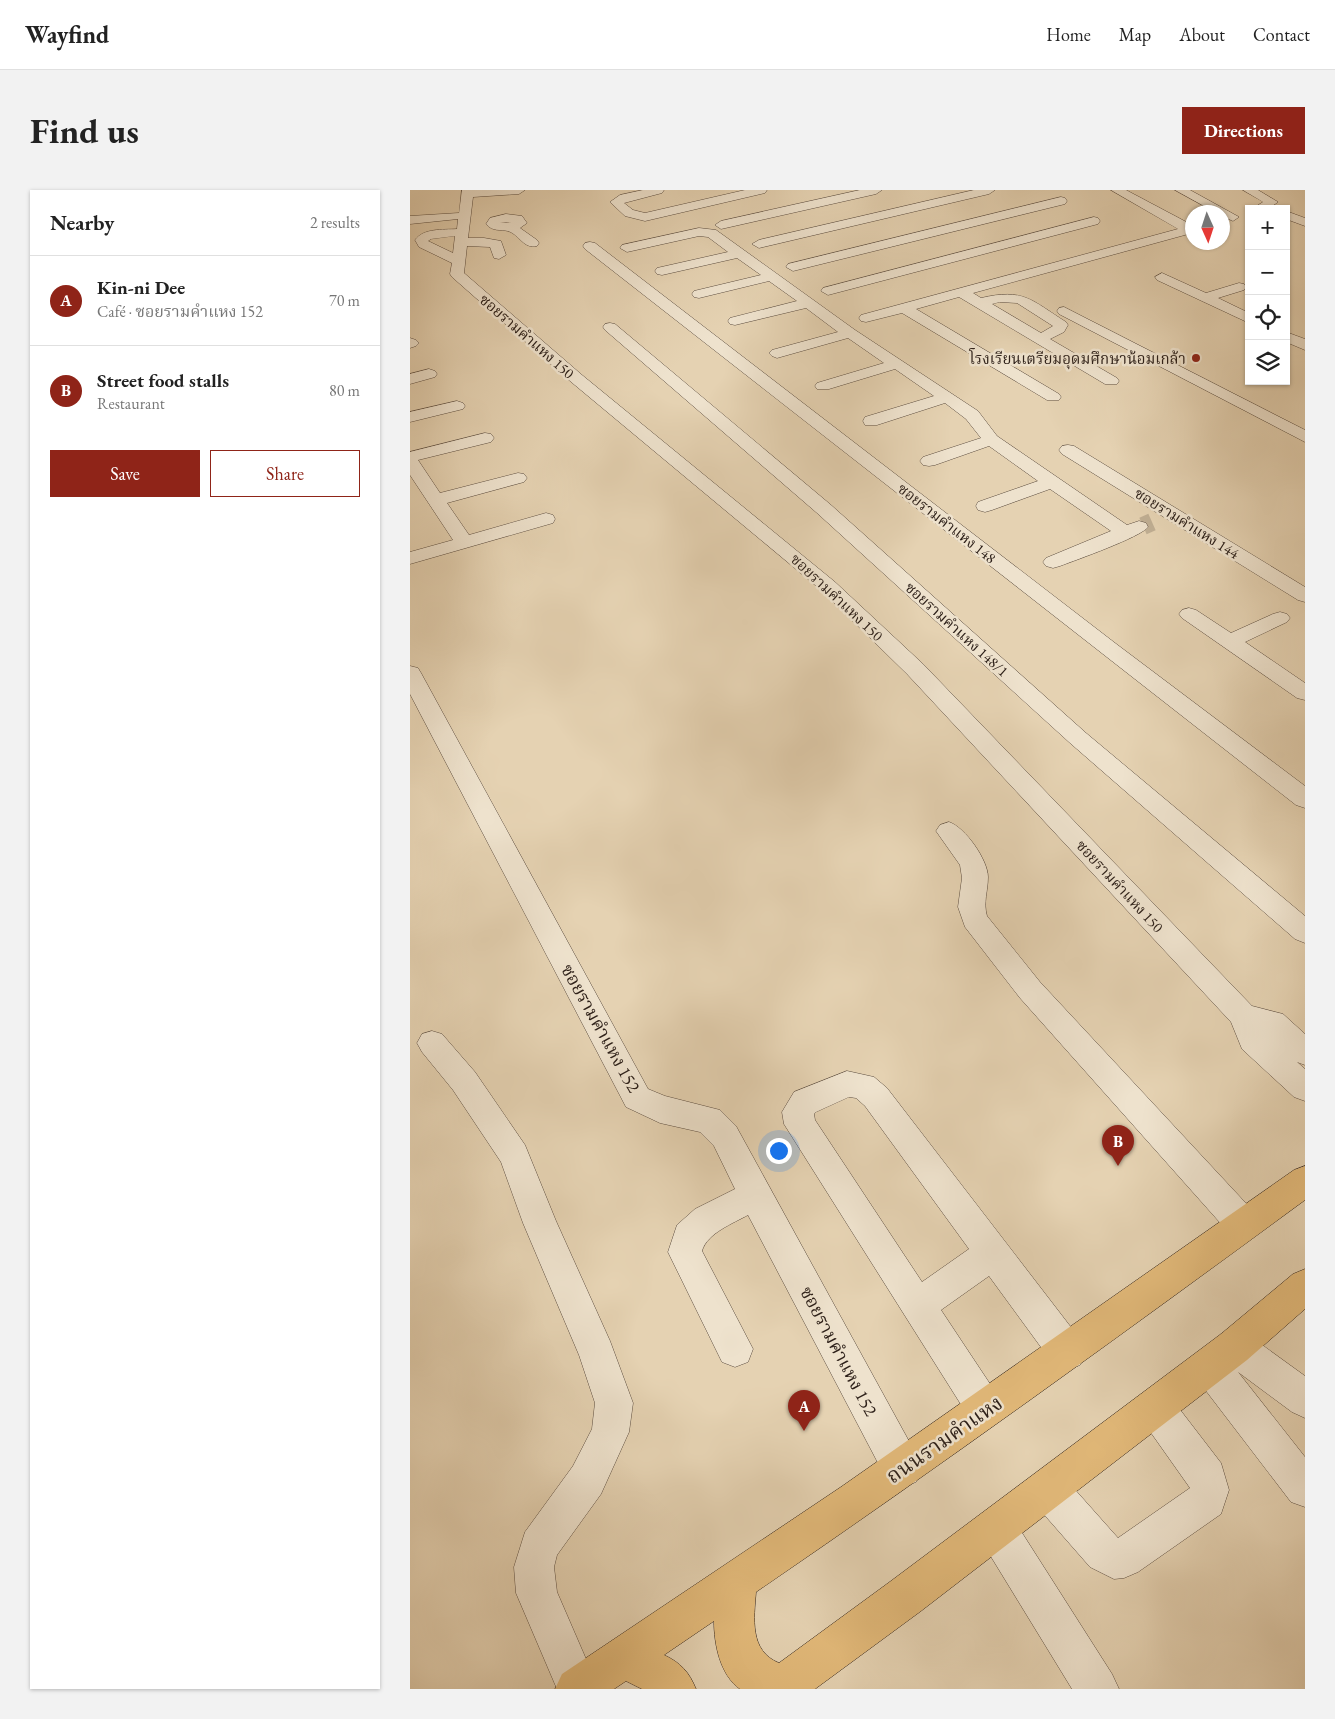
<!DOCTYPE html>
<meta charset="utf-8">
<style>
:root{--surface:#fff;--page:#f2f2f2;--text:#222;--muted:#767676;--line:#e0e0e0;--accent:#8f2418}
body{margin:0;font-family:"EB Garamond","Noto Serif Thai",serif;background:var(--page);color:var(--text)}
.controls{position:absolute;right:15px;top:15px;display:grid;overflow:hidden;border-radius:0px;box-shadow:0 1px 4px #0004}
.controls button{width:45px;height:45px;display:grid;place-items:center;padding:0;border:0;border-bottom:1px solid var(--line);background:var(--surface);color:var(--text);font:25px sans-serif}
.compass{position:absolute;left:775px;top:15px;width:45px;height:45px;border-radius:50%;background:var(--surface);box-shadow:0 1px 4px #0004;rotate:177deg}
.you{position:absolute;left:368px;top:960px;width:18px;height:18px;margin:-12px;border:4px solid #fff;border-radius:50%;background:#1a73e8;box-shadow:0 0 0 8px #1a73e833}
.badge{display:grid;place-items:center;width:32px;height:32px;border-radius:50%;background:var(--accent);color:#fff;font-size:16px;font-weight:700}
.pin{position:absolute;translate:-50% -41px;filter:drop-shadow(0 1px 2px #0008)}
.pin::after{content:'';position:absolute;top:26px;width:18px;height:15px;background:inherit;clip-path:polygon(0 0,100% 0,50% 100%)}
.list{margin:0;padding:0;list-style:none}
h2{display:flex;justify-content:space-between;align-items:center;height:65px;margin:0;padding:0 20px;font-size:21px}
h2 small{font-size:16px;font-weight:400;color:var(--muted)}
.list li{display:grid;grid-template-columns:32px 1fr auto;gap:15px;align-items:center;box-sizing:border-box;height:90px;padding:0 20px;border-top:1px solid var(--line)}
.list b{display:block;font-size:19px;white-space:nowrap}
.list p{margin:0;font-size:16px;white-space:nowrap;color:var(--muted)}
.list em{font-size:16px;font-style:normal;color:var(--muted)}
.actions{display:flex;gap:10px;padding:15px 20px}
.actions a{flex:1;padding:11px 0;border:1px solid var(--accent);border-radius:0px;text-align:center;font-size:18px;color:var(--accent)}
.actions .main{background:var(--accent);color:#fff}
.icon{flex:none;width:28px;height:28px;fill:none;stroke:currentColor;stroke-width:2;stroke-linecap:round;stroke-linejoin:round}
.map{position:relative;flex:none;width:895px;height:1499px;overflow:hidden;border-radius:0px}
header{display:flex;align-items:center;gap:30px;box-sizing:border-box;height:70px;padding:0 25px;background:var(--surface);border-bottom:1px solid var(--line)}
header strong{font-size:24px}
nav{display:flex;gap:28px;margin-inline-start:auto;font-size:18px}
.intro{display:flex;align-items:center;justify-content:space-between;box-sizing:border-box;height:120px;padding:0 30px}
h1{margin:0;font-size:35px}
.button{padding:12px 22px;border-radius:0px;background:var(--accent);color:#fff;font-size:18px;font-weight:700}
main{display:flex;gap:30px;padding:0 30px}
aside{flex:1;background:var(--surface);border-radius:0px;box-shadow:0 1px 4px #0004}
.map>svg:first-child{display:block}
.lines{fill:none;stroke-linecap:round;stroke-linejoin:round}
.minor-tunnel{stroke:#c0af94;stroke-width:18;stroke-dasharray:18 9;stroke-linecap:butt}
.minor-casing{stroke:#5c4d40;stroke-width:1}
.major-casing{stroke:#2e211a;stroke-width:1}
.minor{fill:#eee2cd;fill-rule:evenodd}
.major{fill:#e2b979;fill-rule:evenodd}
.poi-dot{fill:#8f2418;stroke:#eee2cd;stroke-width:2}
.labels{text-anchor:middle;dominant-baseline:central;stroke-width:5;stroke-linejoin:round;paint-order:stroke}
.far-street-label{font-size:15px;fill:#2e211a;stroke:#eee2cd}
.far-poi-label{font-size:15px;fill:#2e211a;stroke:#eee2cd;text-anchor:end}
.street-label{font-size:18px;fill:#2e211a;stroke:#eee2cd}
.near-street-label{font-size:21px;fill:#2e211a;stroke:#eee2cd}
</style>
<header>
<strong>Wayfind</strong>
<nav><a>Home</a><a>Map</a><a>About</a><a>Contact</a></nav>
</header>
<div class="intro"><h1>Find us</h1><a class="button">Directions</a></div>
<main>
<aside>
<h2>Nearby<small>2 results</small></h2>
<ul class="list">
<li><span class="badge">A</span><div><b>Kin-ni Dee</b><p>Café · ซอยรามคำแหง 152</p></div><em>70 m</em></li>
<li><span class="badge">B</span><div><b>Street food stalls</b><p>Restaurant</p></div><em>80 m</em></li>
</ul>
<div class="actions"><a class="main">Save</a><a>Share</a></div>
</aside>
<div class="map">
<svg width="895" height="1499" viewBox="0 0 895 1499">
<rect width="100%" height="100%" fill="#e5d2b2"/>
<filter id="stains"><feTurbulence type="fractalNoise" baseFrequency=".004" numOctaves="4"/><feColorMatrix values="0 0 0 0 .2 0 0 0 0 .09 0 0 0 0 .02 0 0 0 .5 -.17"/></filter>
<radialGradient id="worn" r=".72"><stop offset=".6" stop-color="#630" stop-opacity="0"/><stop offset="1" stop-color="#630" stop-opacity=".3"/></radialGradient>
<g class="lines">
<path class="minor-tunnel" d="M733,336L742,332"/>
<defs>
<path id="minor" d="M52,0H115L109,4L63,7L58,48H74L91,51L96,65L89,69L84,68L80,57L57,56L54,83L172,185L425,392L513,474L842,816L873,824L895,844V875L887,872L895,879V911L884,907L832,859L821,832L497,484L411,400L160,191L42,87L40,84L42,73L9,57L5,50C14,38 32,40 47,39L48,29L0,34V26L49,23ZM45,46L43,63L18,51L21,49Z
M233,0H254L252,3L214,13L223,20L235,23L335,0H357L355,3L235,31L215,26L200,12L210,5Z
M450,0H472L466,4L311,39L305,35L311,31Z
M564,0H585L579,4L349,58L342,54L349,50Z
M701,0H716L782,35V43L563,103L571,108C614,98 621,110 656,132L658,135L654,142L640,149L707,188L709,191L707,194H695L549,107L506,119L649,204L651,207L649,210H637L492,123L456,132L451,131L449,128L451,125L768,39ZM590,112L607,113L643,136L631,143L582,114Z
M765,0H780L829,27L823,31L812,26V22H805Z
M833,0H848L868,12L858,19H842L853,12Z
M651,7L655,8L657,11L655,14L383,81L376,77L378,74Z
M876,21L895,28V36L876,29Z
M96,24L112,26L117,33L110,38L127,50L129,53L127,56C113,59 110,45 98,41C90,39 83,42 76,34L80,28ZM96,32H102L90,33Z
M684,27L688,28L690,31L688,34L418,105L411,101L413,98Z
M289,38L306,40L445,140L568,221L587,246L717,335L729,331L736,333L738,337C731,347 666,370 650,376L643,378L636,376L633,372L636,368L701,341L640,299L582,320L575,322L568,320L566,316L568,312L628,291L579,256L525,275L519,276L513,275L510,271L513,267L571,248L556,229L535,213L467,235H455L453,231L455,227L524,206L485,179L419,199H407L405,196L407,193L474,173L438,148L367,168L362,166L359,163L362,160L428,142L396,118L325,135L320,134L318,131L320,128L387,111L359,91L289,108L284,107L282,104L284,101L351,85L327,68L252,85L247,84L245,81L247,78L318,62L298,47L289,46L217,62L210,58L212,55Z
M180,52L185,53L705,453L895,596V618L886,615L175,59L173,56L175,53Z
M752,83L796,103L829,93L834,94L836,97L834,100L808,108L839,123V133L747,90L745,87Z
M654,117L895,240V252L649,124L647,121L649,118Z
M200,133L205,134L421,315L676,543L895,726V753L885,749L660,553L407,323L195,140L193,137L195,134Z
M876,142L895,149V160L876,152Z
M0,148L6,150L9,153L6,156L0,158Z
M19,179L25,181L27,184L25,187L0,194V184Z
M47,211L53,213L55,216L53,219L0,232V222Z
M75,243L81,244L84,248L81,252L8,270L30,303L108,283L114,284L117,288L114,292L37,313L59,345L136,323L143,325L145,329L143,333L0,374V362L43,350L0,285V262Z
M658,255L664,256L895,397V412L888,410L652,264L649,260L652,256Z
M779,418L786,420L821,443L863,424L870,422L877,424L880,428L877,432L835,452L895,493V510L887,508L772,428L769,424L772,420Z
M0,476L8,478L11,483L238,899L255,906L310,920L326,936L506,1264L511,1278L506,1292L492,1297L478,1292L338,1025C324,1033 297,1043 292,1061L343,1159L338,1172L325,1177L312,1172L258,1062L267,1035L285,1019L325,999L304,956L290,942L250,933L216,917L0,504Z
M539,632C555,637 578,670 578,687C578,701 573,712 577,726L630,792L845,1023L850,1034L845,1045L833,1050L821,1045L610,808L555,737L548,717L552,688L550,675L526,641L530,635Z
M22,841L32,844L65,882L115,955L146,1031L200,1151L223,1213L219,1242L191,1304L147,1365L144,1377L147,1402L189,1499H147L106,1403L104,1377L115,1342L163,1276L182,1239L185,1213L169,1165L113,1033L91,972L43,900L12,862L7,853L12,844Z
M437,881L464,887L477,898L670,1149L675,1162L670,1175L657,1180L644,1175L579,1086L531,1120L588,1206L594,1219L588,1232L575,1238L562,1232L374,934L372,922L384,902ZM439,907L446,908L455,916L559,1059L512,1092L405,930L404,924L406,922Z
M824,1139L837,1144L895,1186V1228L882,1222L828,1182L895,1267V1317L881,1312L787,1189L782,1176L787,1163L800,1158L808,1161L806,1157L811,1144Z
M745,1198L758,1204L811,1273L819,1300L811,1324L728,1382L714,1388L704,1389L680,1377L624,1313L619,1299L624,1285L638,1280L652,1285L708,1348L780,1298L732,1230L726,1217L732,1204Z
M586,1318L600,1324L702,1484L709,1499H662L572,1352L566,1338L572,1324Z"/>
<path id="major" d="M895,976V1010C714,1143 532,1275 346,1402C344,1428 339,1461 369,1473L481,1391L811,1144L883,1084L895,1079V1119L837,1170L511,1421L405,1499H330C310,1485 304,1454 304,1431L254,1465C271,1473 279,1482 286,1499H232L216,1491L204,1499H145L152,1484L431,1297L884,980Z"/>
</defs>
<use href="#minor" class="minor-casing"/>
<use href="#major" class="major-casing"/>
<use href="#minor" class="minor"/>
<use href="#major" class="major"/>
</g>
<circle class="poi-dot" cx="786" cy="168" r="5"/>
<g class="labels">
<g class="far-street-label">
<text transform="translate(117 146) rotate(41)">ซอยรามคำแหง 150</text>
<text transform="translate(537 333) rotate(38)">ซอยรามคำแหง 148</text>
<text transform="translate(777 333) rotate(32)">ซอยรามคำแหง 144</text>
<text transform="translate(427 407) rotate(43)">ซอยรามคำแหง 150</text>
<text transform="translate(547 439) rotate(42)">ซอยรามคำแหง 148/1</text>
<text transform="translate(710 696) rotate(47)">ซอยรามคำแหง 150</text>
</g>
<g class="far-poi-label">
<text x="776" y="168">โรงเรียนเตรียมอุดมศึกษาน้อมเกล้า</text>
</g>
<g class="street-label">
<text transform="translate(191 838) rotate(61)">ซอยรามคำแหง 152</text>
<text transform="translate(429 1161) rotate(62)">ซอยรามคำแหง 152</text>
</g>
<g class="near-street-label">
<text transform="translate(534 1249) rotate(-35)">ถนนรามคำแหง</text>
</g>
</g>
<rect width="100%" height="100%" filter="url(#stains)"/>
<rect width="100%" height="100%" fill="url(#worn)"/>
</svg>
<div class="controls">
<button>+</button>
<button>−</button>
<button><svg class="icon" aria-label="locate" viewBox="0 0 24 24"><circle cx="12" cy="12" r="6"/><path d="M12 2v4M12 18v4M2 12h4M18 12h4"/></svg></button>
<button><svg class="icon" aria-label="layers" viewBox="0 0 24 24"><path d="M12 4l9 5-9 5-9-5zM3 14l9 5 9-5"/></svg></button>
</div>
<svg class="compass" viewBox="-18 -18 36 36"><path d="M0-13l5 13h-10z" fill="#e53935"/><path d="M0 13l5-13h-10z" fill="#767676"/></svg>
<div class="you"></div>
<div class="pin badge" style="left:394px;top:1241px">A</div>
<div class="pin badge" style="left:708px;top:976px">B</div>
</div>
</main>
